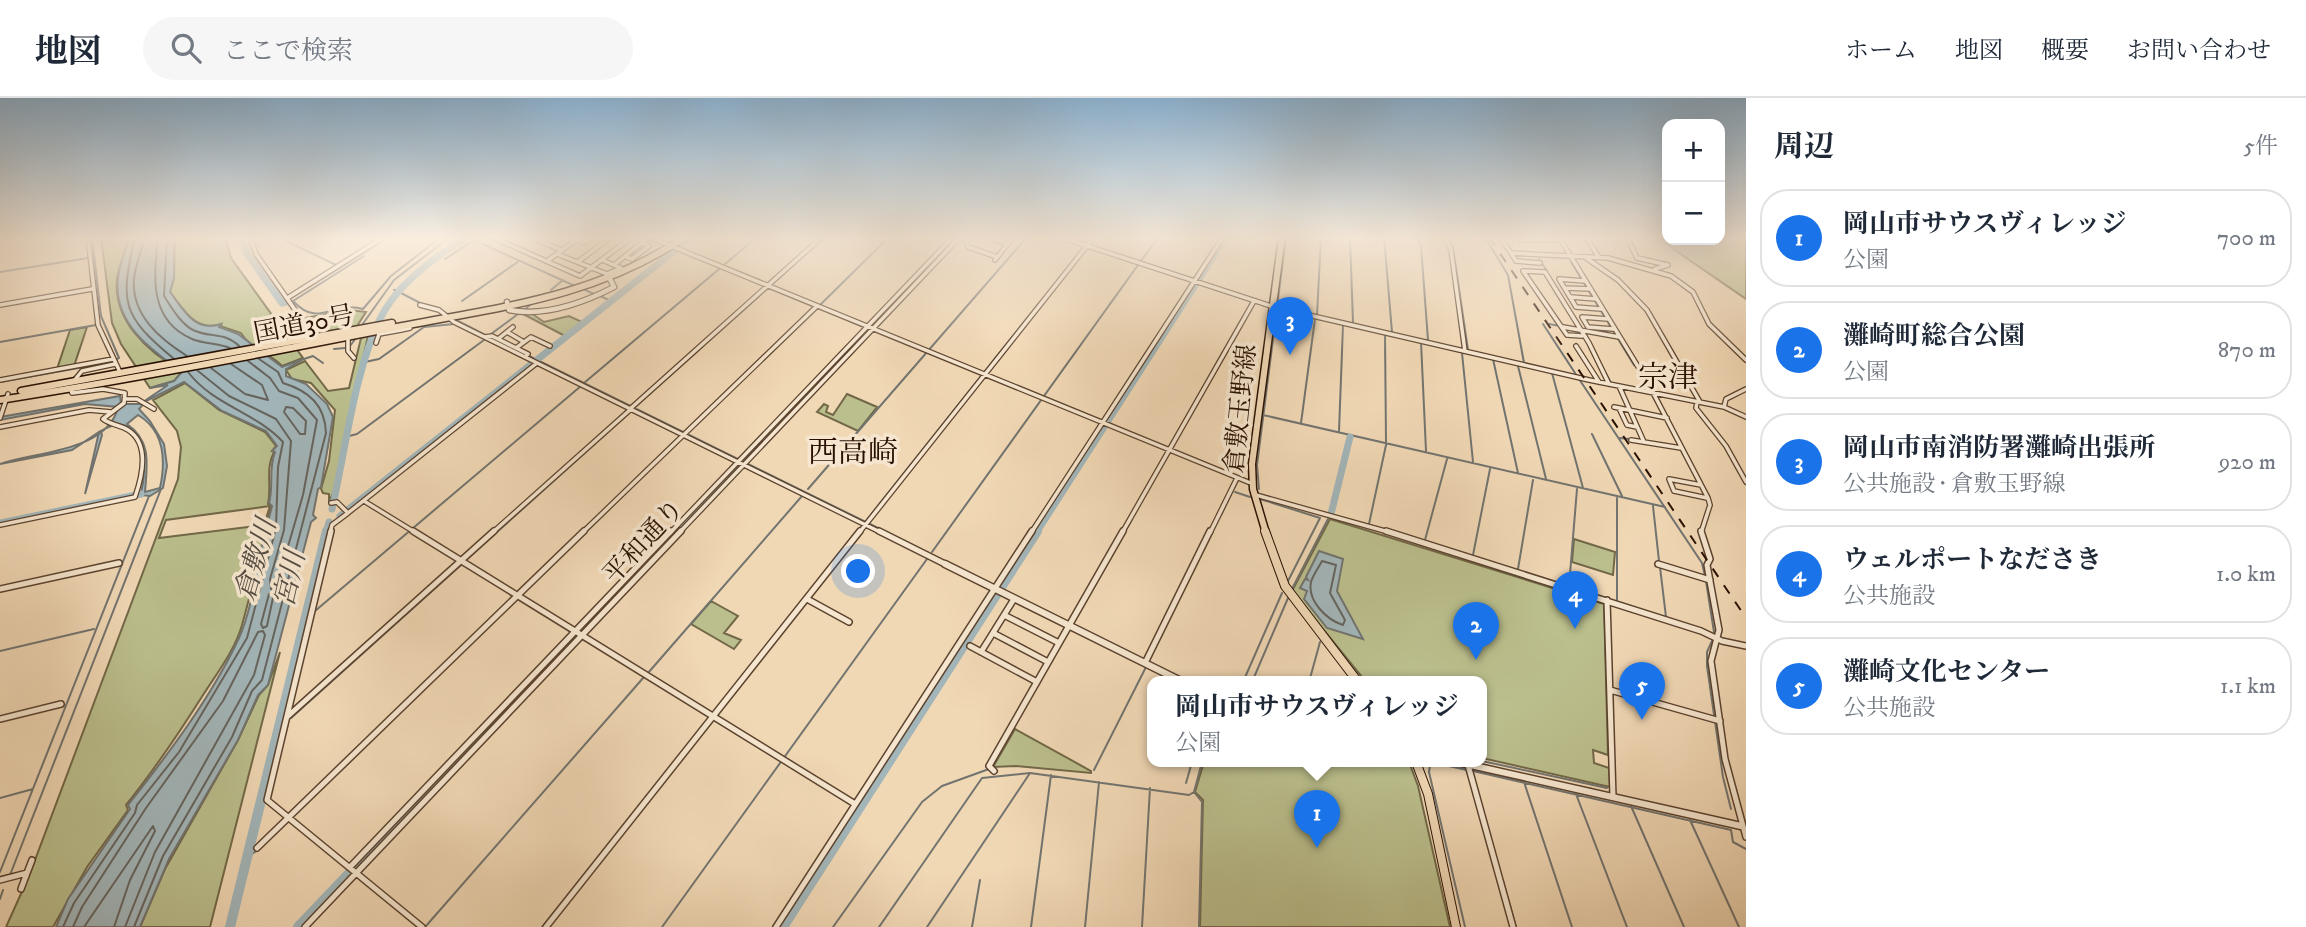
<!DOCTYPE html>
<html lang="ja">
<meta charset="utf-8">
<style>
:root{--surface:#fff;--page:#f6f6f7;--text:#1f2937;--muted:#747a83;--line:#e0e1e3;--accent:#1a73e8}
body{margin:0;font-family:"IM FELL DW Pica","Noto Serif JP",serif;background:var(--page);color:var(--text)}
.controls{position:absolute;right:21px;top:21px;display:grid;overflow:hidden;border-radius:14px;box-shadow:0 7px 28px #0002}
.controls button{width:63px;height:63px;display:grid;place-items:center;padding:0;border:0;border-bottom:2px solid var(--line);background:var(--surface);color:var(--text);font:35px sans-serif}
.you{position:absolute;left:859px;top:474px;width:24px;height:24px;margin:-18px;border:5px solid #fff;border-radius:50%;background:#1a73e8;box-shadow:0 0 0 10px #1a73e833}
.badge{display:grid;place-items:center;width:46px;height:46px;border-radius:50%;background:var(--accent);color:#fff;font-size:23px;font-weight:700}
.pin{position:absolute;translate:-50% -58px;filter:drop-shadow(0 2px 4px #0008)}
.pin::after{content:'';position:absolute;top:37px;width:24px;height:21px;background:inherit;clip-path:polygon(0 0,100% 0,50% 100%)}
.popup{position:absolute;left:1147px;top:578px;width:340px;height:91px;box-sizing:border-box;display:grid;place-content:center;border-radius:14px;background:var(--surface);filter:drop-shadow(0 2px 5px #0005);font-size:23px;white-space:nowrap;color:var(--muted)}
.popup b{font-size:26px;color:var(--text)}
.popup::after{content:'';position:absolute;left:50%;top:100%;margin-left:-14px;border:14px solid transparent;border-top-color:var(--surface)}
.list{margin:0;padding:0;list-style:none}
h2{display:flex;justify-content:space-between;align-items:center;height:91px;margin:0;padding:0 28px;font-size:30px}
h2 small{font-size:23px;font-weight:400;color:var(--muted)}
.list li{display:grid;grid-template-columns:46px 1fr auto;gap:21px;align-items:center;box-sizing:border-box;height:98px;margin:0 14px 14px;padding:0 14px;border:2px solid var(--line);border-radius:28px}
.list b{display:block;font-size:26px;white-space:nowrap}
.list p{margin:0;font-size:23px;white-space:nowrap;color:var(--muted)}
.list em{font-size:23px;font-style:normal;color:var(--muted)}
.icon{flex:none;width:38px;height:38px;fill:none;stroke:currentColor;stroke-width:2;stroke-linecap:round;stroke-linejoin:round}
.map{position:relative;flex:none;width:1746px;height:829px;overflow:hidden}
header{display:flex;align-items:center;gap:42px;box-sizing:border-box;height:98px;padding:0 35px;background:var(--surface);border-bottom:2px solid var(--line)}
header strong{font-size:33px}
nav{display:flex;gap:38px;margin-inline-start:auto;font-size:24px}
.search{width:490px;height:63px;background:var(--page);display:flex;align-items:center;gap:18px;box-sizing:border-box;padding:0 24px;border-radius:38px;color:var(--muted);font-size:26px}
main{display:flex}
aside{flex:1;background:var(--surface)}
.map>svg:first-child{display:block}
.green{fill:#bbbf8d;stroke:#726848;stroke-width:2;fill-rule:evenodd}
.water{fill:#a2b6ba;stroke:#727470;stroke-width:2;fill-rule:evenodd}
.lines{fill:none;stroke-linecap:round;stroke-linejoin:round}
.shore{stroke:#66645e;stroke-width:2}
.stream{stroke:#727470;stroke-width:2}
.river-far1{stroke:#a2b6ba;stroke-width:7}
.river{stroke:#a2b6ba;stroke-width:10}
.minor-far1-casing{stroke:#5b432f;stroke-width:6}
.minor-casing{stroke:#5b432f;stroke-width:8}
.tertiary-far1-casing{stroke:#5b432f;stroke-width:7}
.tertiary-casing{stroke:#5b432f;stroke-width:9}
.primary-far1-casing{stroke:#291102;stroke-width:9}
.primary-casing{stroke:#291102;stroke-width:10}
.trunk-casing{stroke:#291102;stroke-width:9}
.minor-far1{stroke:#f6e6cf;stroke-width:3.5}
.minor{stroke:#f6e6cf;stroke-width:5}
.tertiary-far1{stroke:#f6e6cf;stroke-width:4.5}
.tertiary{stroke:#f6e6cf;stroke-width:6}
.primary-far1{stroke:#f1d8b5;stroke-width:6}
.primary{stroke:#f1d8b5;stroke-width:8}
.trunk{stroke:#f1d8b5;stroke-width:6}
.rail{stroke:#291102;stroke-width:2;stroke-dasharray:10 10;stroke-linecap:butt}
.labels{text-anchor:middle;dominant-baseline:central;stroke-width:7;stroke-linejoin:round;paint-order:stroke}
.street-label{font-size:26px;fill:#291102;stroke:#f6e6cf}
.water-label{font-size:28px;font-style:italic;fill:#534b42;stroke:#f6e6cf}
.quarter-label{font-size:30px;fill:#291102;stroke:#f6e6cf}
</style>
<header>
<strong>地図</strong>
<div class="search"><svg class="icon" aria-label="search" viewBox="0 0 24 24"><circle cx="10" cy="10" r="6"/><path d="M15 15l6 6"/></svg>ここで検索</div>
<nav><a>ホーム</a><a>地図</a><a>概要</a><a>お問い合わせ</a></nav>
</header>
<main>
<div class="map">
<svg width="1746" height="829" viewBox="0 0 1746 829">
<rect width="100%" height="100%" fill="#f1d8b5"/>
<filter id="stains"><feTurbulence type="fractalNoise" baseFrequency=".00286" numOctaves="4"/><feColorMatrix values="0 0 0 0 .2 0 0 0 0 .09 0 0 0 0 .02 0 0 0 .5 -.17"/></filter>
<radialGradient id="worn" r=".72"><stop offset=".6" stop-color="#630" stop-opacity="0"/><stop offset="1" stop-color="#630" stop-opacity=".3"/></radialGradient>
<path class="green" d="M101,139H128C126,154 119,166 117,181C113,222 147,254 182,273L174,283L150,290L121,246L112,225Z
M175,139H225L231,160L303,260L282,268C272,256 249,250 241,235L220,228L222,226C195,234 185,213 170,194L174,179Z
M1656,139L1667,142L1746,139V201Z
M350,212L366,214L357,228L316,236L305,220Z
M531,215L544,224L569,218L582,224L565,238L523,216Z
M87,229L74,268L57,271L70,232Z
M368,238L334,394L329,403V396L323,395L321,391L329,363L335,312L311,285L292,281L286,272L305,263L328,293L349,290L361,240Z
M185,285L219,312L265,334L276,348L272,353L274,354C265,371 272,387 268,406L271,408C262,448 253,488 242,527C235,552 217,575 203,597C179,635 155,671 126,707L128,712L87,769L53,829H6L29,778L178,381L181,349L177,333L153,302ZM270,408L264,427L159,440L166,422Z
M847,296L877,309L858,333L817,314L824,306L828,308L826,314L833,317Z
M1330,421L1604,506L1608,657L1593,652L1594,665L1609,670L1610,689L1482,660V584H1366L1292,493Z
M1574,441L1615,454L1613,477L1572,464Z
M711,503L738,518L724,535L741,542L734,551L691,526Z
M280,554L210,829H140L165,771L238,642L259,597L268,587Z
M1015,631L1091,673V675L1016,668L993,669Z
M1204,664H1409L1418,688L1450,829H1200L1203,702L1195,694Z"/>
<path class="water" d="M129,139H174V180L170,194C184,213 195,235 221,226L219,229L238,236L282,269L304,261L286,271V278L306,286L327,306L333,319L321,389L318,391L313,417L316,420L311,424L268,587L258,597L238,642L169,761L140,829H56L68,801L130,711L128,707C169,655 211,600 239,540C247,523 250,505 255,488L252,486L272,408L269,405C274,387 268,372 275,354L272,353L277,348L266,333L222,313L184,284L146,303L139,311L150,323L164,346L167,368L163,390L150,398L140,397C150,369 143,307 101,333L102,337L85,396L99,334L72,352L0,366C33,354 108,354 118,309L85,306L0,322V319L120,298L121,306H140L168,287L150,290L174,283L182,274C149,251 113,224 118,181C119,165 126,154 129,139ZM138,317C165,333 166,362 160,390L145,394C147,367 152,343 127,326Z
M1319,453L1343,461L1337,493L1363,541L1327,530L1304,501L1307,493L1300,490L1305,481L1308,482L1306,479Z"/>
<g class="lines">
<path class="shore" d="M135,139C120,204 121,217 173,260
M144,139C142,154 135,167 134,181C131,217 160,241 187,258
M158,139C154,178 148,222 192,241C204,246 218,245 230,250
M167,139L164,198C172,210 180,225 193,232C209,240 226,234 239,248
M211,270L245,296L268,302L262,287L231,266
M198,273L229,298L276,321L291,343L284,432L270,481L271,491L275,493L303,397L317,322L298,300L279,293L270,280L248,263
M286,309L293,310L306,323L305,336H300L284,314Z
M1322,463L1336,467L1330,495L1345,522L1343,527C1327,522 1307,503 1311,484C1313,477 1319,469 1322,463Z
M274,495L267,528L263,530L261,526L269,496Z
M63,829L74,805L135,715L137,707L179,654L247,540L276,430L278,369L283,344C255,314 213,307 188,274
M73,829L82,809L146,710L223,603L258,534L263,533L265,537L254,577L155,754L125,829
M84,829L153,728L155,733L130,782L114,829
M134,829L163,758L232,639L252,593L262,582L326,335C325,307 309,293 283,285L278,274L259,261"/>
<path class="stream" d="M278,139L336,167
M363,139L374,144
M1350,139L1353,225
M1384,139L1392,234
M1417,139L1421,148L1428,242
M1447,139L1453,149L1468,252
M1485,139L1508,177L1524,265
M8,141L16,139
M364,158L293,203C319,231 333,202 363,211L391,178L441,139
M445,161L474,142L575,188
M1539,161L1547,173
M1140,164L1159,139
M1571,164L1634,267
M0,174L88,160
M583,191L594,196
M394,192H402
M551,192L563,182
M401,195L424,207
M600,198L611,203
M291,200L389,139
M462,203L519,163
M820,207L889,139
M523,213L530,207
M1317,217L1321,139
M458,223L487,238
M1543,226L1577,278
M1549,226L1560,228
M362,227L394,182L450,139
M491,236L518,216
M1385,236L1386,344
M0,244L96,227
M1421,244L1426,353
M350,248L356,240
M334,251L345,250
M1462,255L1473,364
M527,257L880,431
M304,261L313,258L323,265
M1493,261L1518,375
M365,264L379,261L424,229L454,226
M1518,268L1546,381
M1605,274L1611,285
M1552,275L1583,390
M1579,281L1702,465L1705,478
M0,284L112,264L119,260L101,218L92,139
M584,285L757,139
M635,309L703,248
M1263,317L1665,409
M1301,325L1315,221
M1339,333L1343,227
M1592,336L1622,398
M349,338L357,336L484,242
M1620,340L1629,341
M808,391L1027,139
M1259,391L1257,367L1286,139
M1235,394L1250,399
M1617,400V503
M1260,401L1320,420L1288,483
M1653,408L1659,463
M1221,417L1237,384
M1330,420H1333
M865,424L1040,204
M1369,426L1386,347
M1126,432L1132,421
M586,434L647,374
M1425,442L1447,361
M932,454L1138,167
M1473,457L1490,371
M465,463L629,315
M1660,469L1666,519
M1518,471L1533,382
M1706,483L1714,534
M1569,488L1577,391
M1293,489L1328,421
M315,513L581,288
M1712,543L1707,554V568L1723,679L1731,711
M0,553L94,531
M648,575L802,398
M1243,584L1282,495
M1252,584L1288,500
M1309,584L1320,544
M291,620L461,467
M1482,663L1607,690
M1435,665L1467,672
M1440,666L1430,667L1429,674L1465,829
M1094,672L1146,569
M1473,673L1731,732
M1524,684L1572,829
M1186,685L1192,664
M1581,689L1592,691
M1194,694L1202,704L1199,829
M1576,696L1627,829
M0,700L33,691
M1643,703L1706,717
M1631,708L1684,829
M1690,722L1739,829
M1728,722L1732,723
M1731,732L1733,744L1746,751
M247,759L258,752
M0,774L149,398
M10,777L161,391
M1503,783L1516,829
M0,801L3,792
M426,828L644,579
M542,829L648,696
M662,829L927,461
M833,829L922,704L942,688L989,671
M879,829L982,680L1030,675
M927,829L1030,675L1189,697L1194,694L1202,664
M972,829L980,782
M1031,829L1051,677
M1085,829L1099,684
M1142,829L1150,690"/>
<path class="river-far1" d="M242,139L246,154L282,205L286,204
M332,411C346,350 354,274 381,219C398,185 436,158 467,139
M1331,416L1350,339
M340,418L692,139
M0,425L141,396
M326,435L329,424
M674,435L957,139
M1036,435L1226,139"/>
<path class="river" d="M230,829L327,433
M298,829L676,433
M783,829L1037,433"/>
<defs>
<path id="minor-far1" d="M88,139L98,227L119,272
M250,139L256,156L314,239
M492,139L580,178L632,139
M531,139L561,152
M570,139L584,145L591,139
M649,139L1253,386
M965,139L968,149L997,159
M987,139L1007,146
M1060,139L1274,209L1589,282L1724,309L1726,301L1746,291
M1445,139L1451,152L1465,253
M1500,139L1511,155L1608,160L1671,178L1693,194L1709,226L1746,262
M1559,139L1648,285L1708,400L1710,407L1701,435
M1586,139L1598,158
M1627,139L1637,160L1668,167L1655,171
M0,140L7,139
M1521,142H1560
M1511,155L1516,163L1540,165
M557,156L607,176L621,170L602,162
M626,159L632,161L649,148L642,145
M1586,160L1618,182L1647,212L1700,304
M995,162L1013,139
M547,163L576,142
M579,163L611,139
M614,167L649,139
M1585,183L1559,181L1576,209L1601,211
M1565,190L1590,191
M289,199L384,139
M1571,199L1596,201
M0,207L92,191
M420,207L439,212L454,224L882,435
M1608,221L1582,219L1588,229L1613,231
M1563,229L1619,239
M401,232L410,230
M507,234L524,244
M1582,238L1567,237L1523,173L1545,174L1589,245L1609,286
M348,239V253L354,260
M485,239L492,238L528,256L525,259
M498,241L513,229
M376,245L379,236L401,232V229
M1576,248L1599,284
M516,250L531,239L550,248
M0,282L113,261
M73,284L82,273L115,266
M1619,288L1644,344
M126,301H137L154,311
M1697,304L1696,310L1726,348L1746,384
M1614,309L1667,320
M1724,309L1746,319
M1619,310L1627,327L1637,329
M630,311L822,139
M0,320L8,296
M0,329L89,312L111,314
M1631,342L1681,350
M1701,387L1669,381L1674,393L1707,400
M1256,397L1392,435
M364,403L416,435
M331,405L337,404L348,415L537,265
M0,427L135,399C142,379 150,346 128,332C120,327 111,327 103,321L124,305L125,295L103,291L72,295L70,290
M330,435L332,427L348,415
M492,435L631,311
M582,435L817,208
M670,435L953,139
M679,435L960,139
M859,435L1094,139
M1031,435L1223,139
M1122,435L1254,203
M1210,435L1237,380"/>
<path id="minor" d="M331,433L267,702L422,829
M413,433L855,706
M879,433L945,466
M1386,433L1701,533L1722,543L1746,548
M1701,433L1710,461L1707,467L1719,532L1711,563L1725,661L1746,739
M1658,466L1710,482
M0,491L119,465
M807,501L849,524
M1607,502L1613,699
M1004,517L1059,545
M993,535L1048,564
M970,548L1037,584
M981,554L1014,501
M1145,565L1210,433
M1610,592L1720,623
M287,619L494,433
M0,621L61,606
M1468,667L1513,829
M994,673L989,668L1123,433
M257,750L584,433
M350,769L671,433
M0,782L27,775L32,762
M21,791L27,775
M305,829L681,433
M546,829L860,433
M776,829L1032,433"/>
<path id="tertiary-far1" d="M507,204L509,212C544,219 583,205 614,189L609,179"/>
<path id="tertiary" d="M945,466L1183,584
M1457,664L1741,728"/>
<path id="primary-far1" d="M1266,435L1253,391L1252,366L1282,139"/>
<path id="primary" d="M1265,433L1285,488L1358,584
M1416,664L1428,696L1456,829"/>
<path id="trunk" d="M21,293L392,225
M0,302C128,282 255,257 382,232C490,210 592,202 685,139"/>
</defs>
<use href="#minor-far1" class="minor-far1-casing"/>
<use href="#minor" class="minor-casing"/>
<use href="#tertiary-far1" class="tertiary-far1-casing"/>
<use href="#tertiary" class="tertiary-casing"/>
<use href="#primary-far1" class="primary-far1-casing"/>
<use href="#primary" class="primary-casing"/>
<use href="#trunk" class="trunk-casing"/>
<use href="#minor-far1" class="minor-far1"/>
<use href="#minor" class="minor"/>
<use href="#tertiary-far1" class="tertiary-far1"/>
<use href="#tertiary" class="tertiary"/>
<use href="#primary-far1" class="primary-far1"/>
<use href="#primary" class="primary"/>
<use href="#trunk" class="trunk"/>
<path class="rail" d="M1489,139L1746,520"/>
</g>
<linearGradient id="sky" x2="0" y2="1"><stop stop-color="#8cb5d6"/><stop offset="0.55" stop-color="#f9edde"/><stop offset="1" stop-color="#f9edde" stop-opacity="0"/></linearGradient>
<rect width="1746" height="255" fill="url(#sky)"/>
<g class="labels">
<g class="street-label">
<text transform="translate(304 227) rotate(-11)">国道30号</text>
<text transform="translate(1241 311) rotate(-84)">倉敷玉野線</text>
<text transform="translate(644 444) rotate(-47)">平和通り</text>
</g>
<g class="water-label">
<text transform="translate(256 462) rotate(-74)">倉敷川</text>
<text transform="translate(290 481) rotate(-77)">宮川</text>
</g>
<g class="quarter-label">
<text x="1668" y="280">宗津</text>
<text x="853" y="355">西高崎</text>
</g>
</g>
<rect width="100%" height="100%" filter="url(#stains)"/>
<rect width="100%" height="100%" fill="url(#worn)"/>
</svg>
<div class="controls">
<button>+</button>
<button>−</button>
</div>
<div class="you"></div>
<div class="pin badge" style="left:1317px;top:750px">1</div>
<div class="popup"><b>岡山市サウスヴィレッジ</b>公園</div>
<div class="pin badge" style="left:1476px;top:562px">2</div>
<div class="pin badge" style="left:1290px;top:257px">3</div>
<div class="pin badge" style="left:1575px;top:531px">4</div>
<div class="pin badge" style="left:1642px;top:622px">5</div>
</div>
<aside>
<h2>周辺<small>5件</small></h2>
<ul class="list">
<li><span class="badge">1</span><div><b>岡山市サウスヴィレッジ</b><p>公園</p></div><em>700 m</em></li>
<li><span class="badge">2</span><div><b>灘崎町総合公園</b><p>公園</p></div><em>870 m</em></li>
<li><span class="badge">3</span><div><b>岡山市南消防署灘崎出張所</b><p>公共施設 · 倉敷玉野線</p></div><em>920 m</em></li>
<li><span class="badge">4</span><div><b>ウェルポートなださき</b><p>公共施設</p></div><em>1.0 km</em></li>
<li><span class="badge">5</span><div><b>灘崎文化センター</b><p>公共施設</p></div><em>1.1 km</em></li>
</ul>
</aside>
</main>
